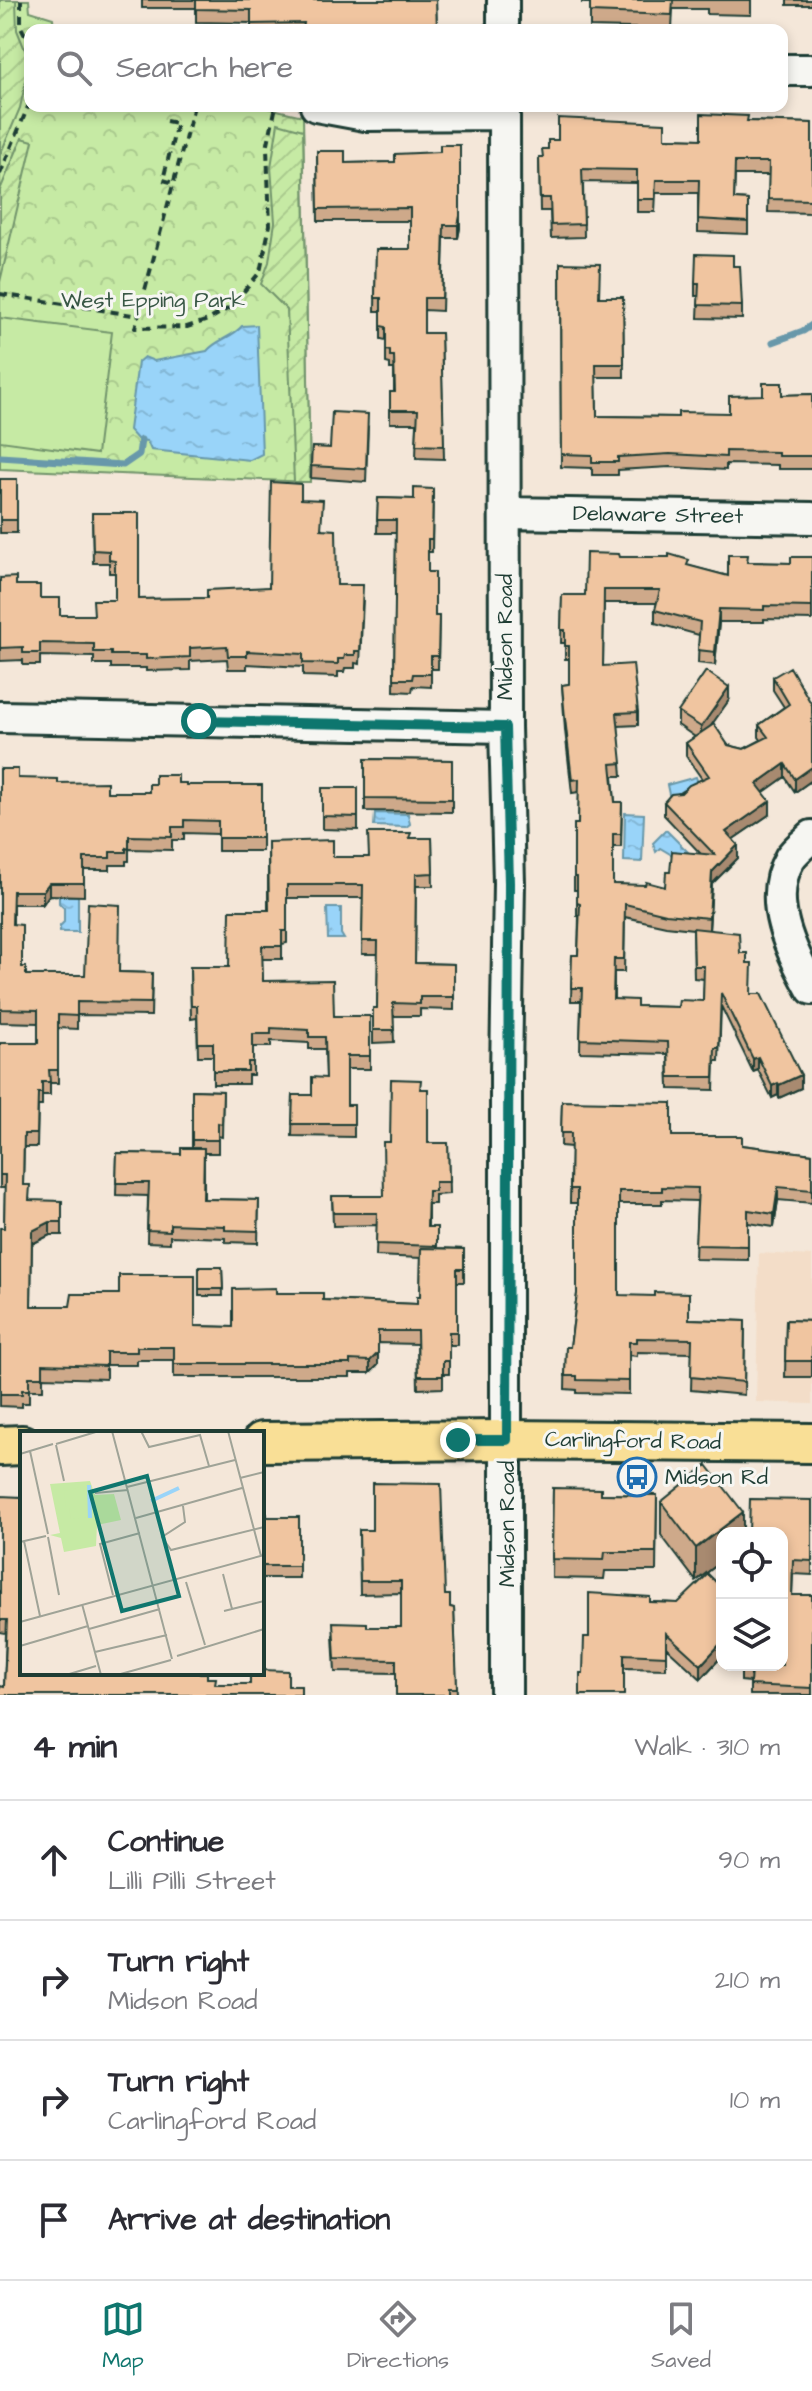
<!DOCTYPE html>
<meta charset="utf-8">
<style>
:root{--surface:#fff;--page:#f2f2f3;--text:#2b2b33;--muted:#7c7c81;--line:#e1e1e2;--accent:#0f766e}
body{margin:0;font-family:"Architects Daughter",sans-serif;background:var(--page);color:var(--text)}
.controls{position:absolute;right:24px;bottom:24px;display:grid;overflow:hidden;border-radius:16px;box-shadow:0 4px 12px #0003}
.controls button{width:72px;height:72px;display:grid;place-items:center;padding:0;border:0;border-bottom:2px solid var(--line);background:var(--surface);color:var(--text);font:40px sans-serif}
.stop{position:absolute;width:24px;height:24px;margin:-18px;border:6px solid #0f766e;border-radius:50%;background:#fff}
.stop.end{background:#0f766e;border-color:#fff;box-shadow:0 2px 8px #0008}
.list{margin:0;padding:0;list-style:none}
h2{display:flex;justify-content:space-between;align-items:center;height:104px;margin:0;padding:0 32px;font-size:34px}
h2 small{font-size:26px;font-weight:400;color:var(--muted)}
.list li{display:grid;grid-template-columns:52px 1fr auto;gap:24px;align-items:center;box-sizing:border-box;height:120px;padding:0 32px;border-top:2px solid var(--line)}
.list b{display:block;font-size:30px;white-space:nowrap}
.list p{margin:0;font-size:26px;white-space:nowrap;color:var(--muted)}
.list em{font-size:26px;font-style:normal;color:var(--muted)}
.icon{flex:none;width:44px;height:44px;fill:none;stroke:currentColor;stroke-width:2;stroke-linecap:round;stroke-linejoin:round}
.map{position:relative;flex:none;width:812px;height:1695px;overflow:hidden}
.search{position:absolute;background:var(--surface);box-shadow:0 4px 12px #0003;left:24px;right:24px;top:24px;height:88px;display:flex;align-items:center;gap:20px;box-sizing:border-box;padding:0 28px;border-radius:16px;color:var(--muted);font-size:30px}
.sheet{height:584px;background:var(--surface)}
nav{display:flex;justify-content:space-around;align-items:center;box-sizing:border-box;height:112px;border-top:2px solid var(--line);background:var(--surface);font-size:22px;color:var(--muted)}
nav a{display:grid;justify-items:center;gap:4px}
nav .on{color:var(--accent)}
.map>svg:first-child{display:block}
.built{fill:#f3ddc8}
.park{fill:url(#park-crowns);stroke:#72946c;stroke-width:2}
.garden{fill:url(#garden-furrows);stroke:#72946c;stroke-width:2}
.pitch{fill:#c6eaa4;stroke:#72946c;stroke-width:2}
.water{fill:url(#water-ripples);stroke:#6898aa;stroke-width:2}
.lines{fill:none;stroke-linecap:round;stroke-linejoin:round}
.stream{stroke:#6898aa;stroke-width:7}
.minor-casing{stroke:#1f3d34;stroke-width:36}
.major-casing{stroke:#1f3d34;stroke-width:44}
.path{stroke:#1f3d34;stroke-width:4;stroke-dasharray:8 6;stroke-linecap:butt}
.minor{stroke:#f6f6f2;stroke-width:30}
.major{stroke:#f9df96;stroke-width:38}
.wall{fill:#cea98a;stroke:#1f3d34;stroke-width:2;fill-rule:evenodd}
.shaded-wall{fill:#a88a70;stroke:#1f3d34;stroke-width:2}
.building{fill:#f0c5a0;stroke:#1f3d34;stroke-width:2}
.route{stroke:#0f766e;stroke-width:10}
.labels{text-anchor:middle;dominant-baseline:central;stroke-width:6;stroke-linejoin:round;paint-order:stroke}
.park-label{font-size:22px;fill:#385745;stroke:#f6f6f2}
.street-label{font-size:22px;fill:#1f3d34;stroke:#f6f6f2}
.poi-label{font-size:22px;fill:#1f3d34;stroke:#f6f6f2;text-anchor:start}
.inset-river{fill:none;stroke:#99d4f9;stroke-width:4}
.inset-road{fill:none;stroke:#9fa397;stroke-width:2}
.view{fill:#0f766e;fill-opacity:0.15;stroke:#0f766e;stroke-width:4}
.inset-edge{fill:none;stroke:#1f3d34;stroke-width:4}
</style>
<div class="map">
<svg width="812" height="1695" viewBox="0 0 812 1695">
<defs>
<pattern id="park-crowns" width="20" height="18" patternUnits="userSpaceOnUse" patternTransform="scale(2)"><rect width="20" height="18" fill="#c6eaa4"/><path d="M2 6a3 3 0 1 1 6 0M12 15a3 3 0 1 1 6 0" fill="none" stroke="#aaca8e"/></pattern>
<pattern id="garden-furrows" width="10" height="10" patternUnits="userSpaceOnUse" patternTransform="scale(2)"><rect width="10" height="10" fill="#c6eaa4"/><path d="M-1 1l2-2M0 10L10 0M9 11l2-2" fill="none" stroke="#aaca8e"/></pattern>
<pattern id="water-ripples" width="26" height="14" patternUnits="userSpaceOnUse" patternTransform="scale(2)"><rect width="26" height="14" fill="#99d4f9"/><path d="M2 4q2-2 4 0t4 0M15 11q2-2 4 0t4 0" fill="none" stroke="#83b7d6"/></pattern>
</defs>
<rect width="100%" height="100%" fill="#f4e7d9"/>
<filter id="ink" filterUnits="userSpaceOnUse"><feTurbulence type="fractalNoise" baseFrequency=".0125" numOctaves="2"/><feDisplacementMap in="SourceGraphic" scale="16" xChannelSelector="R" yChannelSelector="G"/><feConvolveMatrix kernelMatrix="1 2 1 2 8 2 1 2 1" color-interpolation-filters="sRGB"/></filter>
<g filter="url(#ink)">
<path class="built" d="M759,1253L812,1256V1404L756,1402Z"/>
<path class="park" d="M0,0H29L30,11L53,18L54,30H30V106H260L303,116L310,482L0,469Z"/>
<path class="garden" d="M0,0H16L17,30L30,62L20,108L0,155Z
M278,123L303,130L310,482H294L287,310L261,284L269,262L275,222L271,167Z
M22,138L33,141L0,282V190Z"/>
<path class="pitch" d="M0,318L112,332L97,454L0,441Z"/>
<path class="water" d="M257,325L262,454L250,460L151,450L147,441L138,440L129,430L138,362L144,357L154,361L207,351C217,339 232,338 242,326Z
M696,777L701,792L671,804L667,785Z
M375,813L408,814L410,824L406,827L374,826Z
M625,813L644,814L642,862L624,861Z
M666,830L690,854L682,861L660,848L656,852L653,843Z
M59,896H78V932H60V926L64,922V908L59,903Z
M327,908H341V934L344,939H328Z"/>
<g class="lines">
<path class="stream" d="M773,342L803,331L812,325
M0,457L123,465L139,454L141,440"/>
<defs>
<path id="minor" d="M503,0V30
M782,70H812
M316,106L365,115L504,114
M504,106L505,727L509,883L506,1074V1695
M505,513L812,518
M0,717L505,727
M812,836C805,843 795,850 790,858C765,901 791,950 812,989"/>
<path id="major" d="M262,1442L507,1440L812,1443
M0,1446L22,1445"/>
</defs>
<use href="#minor" class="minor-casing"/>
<use href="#major" class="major-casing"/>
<path class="path" d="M21,0V27L30,44
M194,106L135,328L187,327L208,320L231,307L260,272L270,225L267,148L276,106
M166,121L177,123L163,180L174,183
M0,174L30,102
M0,294L139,316"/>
<use href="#minor" class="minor"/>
<use href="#major" class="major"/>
</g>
<path class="wall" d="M142,0H436L437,30H251V23L196,22V8H142Z
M582,0H751V15L707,14V9H673L672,29L590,27V3H582Z
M787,0H812V5H787Z
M747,121L812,123V213L768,212L769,175H735L734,199L748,200V234L698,232V193H656L655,212H637V183L583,182L584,237L551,238L550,211H540L539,157H543L548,149L665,138L701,139Z
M317,151L345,163L395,162L440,152L460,228L458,238H444L442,311L424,310V333H441L444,459L416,458L417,423H390V392H394V369H390V364L386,363V340L381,339V311H375L376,249H410V221H318Z
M560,263L599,297H623L624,377H596L597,416L678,417L729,413L782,395L812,394V469H778V465L726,464V470L670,467L618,470V475H592V468L561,467Z
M733,266L742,306V319L698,318L699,296H695V283Z
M368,427L366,482L311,478L312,447L330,448Z
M0,479H17V533H0Z
M433,489L432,552H428V572L435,616H439L438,669H431V687L413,686L412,692L394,691L396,533H377L378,498L414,499Z
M301,499L322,529L337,585L363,598L360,664L355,663V668H345L344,672H338V677L303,676V667L247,664V669H228L227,659L190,661V670L146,671V668H111V664H94V657L40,656V665H23V660L0,661V578L40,598L60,615H93L115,600V573H109V563H93L92,513L139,599L207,598L269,587Z
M620,557L689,566L728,576L747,562L791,563L812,557V620L764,619V622H719L715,665L698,663L699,635L655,623V610L657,603H604L603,666L638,712V725L618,726L622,776H613L615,802H622L621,847H613V884L665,887L670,872L701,854L664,815V802L702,779L686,756V743L695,737L678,725V712L729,700L710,726L728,745L744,749L761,740L759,737V725L784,707L773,690V677L812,705V780L795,792L785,777L763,792L770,814L733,839L738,858L712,884L709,930L740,953L747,963L751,994L801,1088L779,1098L778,1095L772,1098L758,1070L753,1072L721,1006L719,1061H715L714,1090L669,1089L668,1054L580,1052L581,1001H571L572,955H578L579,916H577V890H574V877L578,824L579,792L572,793L565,730L562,685L569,684V659H565V643H561L562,595H585ZM625,917L666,926L693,929L694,978L704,979L703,1001L678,1007L637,1006L614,999V972H624Z
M365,759L452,760V812L365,811Z
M0,769L18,778L58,783L107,792H149L178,783L186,785H262V851H218V834L184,833V840H172V850L129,849V861H126V865H110V870H84V896L49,895L43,904H13V924L22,967L26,975H85L119,972L152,973L151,1016L77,1015V1029L58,1028V1083H50V1095H42V1106H38L37,1147H24L23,1185L30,1200L62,1222V1235H50L32,1244L31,1306L195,1326L233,1327L276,1293L323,1300L417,1304L420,1297L421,1258L376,1256L377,1225L333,1226L332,1196H384L390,1142L420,1089L428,1143H448L449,1194L435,1195V1204H428V1227H437V1248L464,1249V1282H457V1345H449V1374H443V1388L418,1389L417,1344L378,1343V1365L370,1373H350V1377H174V1360H137V1365H106V1379L43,1377V1390H29V1403H22V1407L0,1406V1228H4L5,1188H0V1043H38V1023L0,1022Z
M322,788H358V830L322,829Z
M411,838H432L433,886H416L415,963L454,964V1010L420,1009V1016H393L394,1042L373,1043V1008H377L378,954H362L363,898H287V943L282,944V959H262L263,981L334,1016H370V1069H347V1105H354V1137L292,1136L293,1095H312L326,1078L325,1049H309V1043L271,1041V1047H253V1075H248V1084H213V1056H198L197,1018L191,1019L190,967H229L268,910V842L333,857H368Z
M192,1090L223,1091L222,1137L218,1136V1153H204V1199L259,1200L258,1243L225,1242V1238L170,1236V1243L147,1242L148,1196L116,1195L117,1153L181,1154L192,1148Z
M562,1101L672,1136L812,1154V1203L778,1200L774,1227L748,1223V1260L695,1259L697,1201L662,1200V1204H619V1295L689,1319L745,1321L744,1395L691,1390L692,1353L637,1352V1356L629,1355V1394L577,1393V1390L565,1389L566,1347H570L577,1294V1203H570L571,1147L561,1146Z
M199,1267H222L223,1296H199Z
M786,1320L812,1321V1377H785Z
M553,1488L601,1494L657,1495L656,1571H605L604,1579L552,1578Z
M0,1496L22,1673L207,1678L216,1684L288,1686L4,1687L6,1633L0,1632Z
M812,1500V1575L793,1574L792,1595H812V1695H750V1682L741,1681V1665L782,1533Z
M661,1502L743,1533H722V1561L696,1581L661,1535Z
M262,1513L267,1517H299V1578H262Z
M359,1530L445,1595L450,1607L454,1608L457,1695H396V1673L335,1672L333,1635L367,1627H401V1593L360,1594Z
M722,1588V1656L701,1679L666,1647V1669L624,1668L583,1673L589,1637L650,1602L678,1603Z"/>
<path class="shaded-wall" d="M460,216V228L458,238V225Z
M719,609V622L715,665V652Z
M729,687V700L701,740V727Z
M785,764V777L757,797V784Z
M812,767V780L795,792V779Z
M770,801V814L726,844V832Z
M738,845V858L712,884L709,931L712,872Z
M49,883V895L43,904V891Z
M758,1057V1070L753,1072V1059Z
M801,1075V1088L779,1098V1085Z
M778,1083V1095L772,1098V1086Z
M778,1187V1200L774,1227V1214Z
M50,1222V1235L32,1244V1231Z
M378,1343V1365L370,1373V1361Z
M743,1512V1533H722V1561L696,1581V1548Z
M722,1642V1656L701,1679V1665Z"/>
<path class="building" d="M196,0H436L437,30H303L304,23L251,24V10L196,9Z
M590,0H673L672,15L590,12Z
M701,114L748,116L747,121L812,123V200L768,199L769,162H735L734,199L748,200V222L698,219L699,180H656L655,199H637V170L582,169L584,224L551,225L550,198H540L539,157H543L542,149H548V140H558V118L665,123V138L701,139Z
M440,145H460V216L458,225H444L442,298H424V333H441L444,446L416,445L418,410H390V392H395L394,356H390V351L386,350V327L381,326V298H375L376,249H410V208L318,209L317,151H345V163L395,162V154L440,152Z
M696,254L733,255V266H740L742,306L698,305L699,283H695Z
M560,263L600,264L599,297H623L624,364H596L597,416L678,417V412L729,413V396L763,395V383H782V395L812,394V456H778V452L726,451V457L670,454L618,457V462H592V455L561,454Z
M332,412L368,414L366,469L311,466L312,447L330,448Z
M0,479H17V520H0Z
M271,482L301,484V499L323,500L321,529L336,530L337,585H363L360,651H355V655H345L344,659H338V664L303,663V654L247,651V656H228L227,646L190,648V657L146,659V655H111V652H94V644L40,643V653H23V647L0,648V578L16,577V585H40V598H60V615H94L93,600H115V561L109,560V551L93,550L92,513H139V599L207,598V590L269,587Z
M414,488L433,489L432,539H428V572H435V616H439L438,656H431V674H413L412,679H394L396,520H377L378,498L414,499Z
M586,553L619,554L620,557H669V554L689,560L687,565L728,576V555H748L747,562L791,563V557H812V607L764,606V610L719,609L715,652L698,650L700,622L655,610L660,590H604L603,666L633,664L638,712L617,713L622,763L611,764L615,802H622L621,834H613V884L645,885L646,882L665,887L666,872H670L672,851L715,855L664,802L671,794L681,793L689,785L709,776L686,743L714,724L728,745L744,749L768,737L759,725L789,704L773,677L790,667L812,705V767L795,779L785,764L757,784L770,801L726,832L738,845L712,872L709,918L666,914L625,904L624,959H614L613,999L637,1000V1006L678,1007L679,1000L703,1001L704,966H694L693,928L739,933L740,953H747V963H752L751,994H761L801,1075L779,1085L778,1083L772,1086L758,1057L753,1059L721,993L719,1048H715L714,1077H669L668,1042L580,1039L582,988H571L572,955H578L580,904L577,903V877H574V824H578L579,779L572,780L565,718L562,685L569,684V646H565V630H561L562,595H585Z
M706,671L729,687L701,727L678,712Z
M365,759L452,760V799L365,798Z
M0,769H18V778L58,779V783L107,782V792H149V784H155V775H178V783H186V785H262V838H218V821L184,820V827H172V837L129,836V849L126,848V852H110V858H84V883H49L43,891H13L12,924L22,925V967H26V975H85L88,903L120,905L119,972L152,973L151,1003L77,1002V1016L58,1015V1070H49L50,1082H42V1093H38L37,1134H24L23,1185H30L29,1200L62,1201V1222H50L32,1231L31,1306H70L72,1294H119V1275H195V1326L233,1327V1289L276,1288V1293H323V1300L417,1304V1297H420L421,1248L464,1249V1269H457V1332H449V1361H443V1376H418L417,1331H378V1353L370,1361L350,1360V1364H174V1347H137V1352H106V1366L43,1364V1377H29V1390H22V1394H0V1228H4L5,1175H0V1043H38V1010L0,1009Z
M322,788H358V817L322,816Z
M368,833H411L409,838H432L433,873L416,874L415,963L454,964V997H420V1004L393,1003L394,1030H373V1008H377L378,941H362L363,885H287V931H282V946H262L263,981L333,980L334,1016H370V1056H347V1105H354V1124H292L293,1095H312V1077L326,1078L325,1037H309V1030L271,1028V1034H253V1062H248V1071H213V1043H198L197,1006H191L190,967H229L230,910H269L268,842L333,840V857H369Z
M391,1079L421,1080L420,1089H428V1143H448L449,1182H435V1191H428L427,1227H437V1246L376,1244L377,1213H333L332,1196H384L383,1142H390Z
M192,1090L223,1091L222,1124L218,1123V1140H192Z
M562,1101L672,1103V1136H742V1145L812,1154V1190L778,1187L774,1214L748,1210V1246L695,1245L698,1188L662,1187V1191H619V1295L654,1296V1292L689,1293V1319L745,1321L744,1382L691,1377L692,1339L637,1338V1342H629V1381L577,1380V1376H565L566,1347H570L577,1294V1189H570L571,1133H561Z
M181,1148H204L203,1199L259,1200L258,1231L225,1230V1226L170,1224V1231L147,1230L149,1183H116L117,1153L181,1154Z
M199,1267H222L223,1289H199Z
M786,1320L812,1321V1361H785Z
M707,1465L743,1512L696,1548L661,1502Z
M372,1483L441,1484L445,1595H450V1607L454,1608L457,1688H449V1695H396V1660L335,1659L333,1622L367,1623V1627H401V1581H360L359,1530H372Z
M553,1488L601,1489V1494L657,1495L656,1552H605L604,1560L552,1559Z
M0,1496L22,1497V1673H207V1678H216L215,1684H250V1673H262V1670L288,1671V1686H301V1695H0V1686L4,1687L7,1620H0Z
M750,1499L812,1500V1561L793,1560L792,1595H812V1688L750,1685L751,1668H741V1665H782V1533H749Z
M262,1513L267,1514V1517H299V1566H262Z
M708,1574L722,1588V1642L701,1665L666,1633V1656L624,1654V1695H580V1673H583L584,1637H589V1593L650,1597V1602L678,1603Z"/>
</g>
<g class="lines" filter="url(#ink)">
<path class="route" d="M199,721L505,727L509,883L507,1440H458"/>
</g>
<defs>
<symbol id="bus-ring" viewBox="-11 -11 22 22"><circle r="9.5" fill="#f6f6f2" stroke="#1f6fb2" stroke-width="1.5"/><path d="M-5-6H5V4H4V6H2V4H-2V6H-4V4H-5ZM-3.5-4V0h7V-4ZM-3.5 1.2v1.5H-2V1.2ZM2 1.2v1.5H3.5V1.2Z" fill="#1f6fb2"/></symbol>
</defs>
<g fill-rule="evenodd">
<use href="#bus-ring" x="615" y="1455" width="44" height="44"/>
</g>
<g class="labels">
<g class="park-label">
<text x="153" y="300">West Epping Park</text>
</g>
<g class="street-label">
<text transform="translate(658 515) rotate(1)">Delaware Street</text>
<text transform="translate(505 637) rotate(-90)">Midson Road</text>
<text transform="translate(633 1441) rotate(1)">Carlingford Road</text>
<text transform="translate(507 1524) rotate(-90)">Midson Road</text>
</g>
<g class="poi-label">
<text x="665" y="1477">Midson Rd</text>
</g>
</g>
<g transform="translate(20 1431)">
<rect width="244" height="244" fill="#f4e7d9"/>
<path d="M70,50L75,64L94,63L101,89L77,94L76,115L44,121L41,107L30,104L40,102L30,53Z" fill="#c6eaa4"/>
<path d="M69,54L70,73L58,75H67L68,86L51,88L49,77L58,75L46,76L44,60Z" fill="#c6eaa4"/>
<path class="inset-river" d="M69,54L70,87M131,70L159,57"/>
<path class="inset-road" d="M92,0L152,228M121,0L129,16L180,4L189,35M208,0L241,125M36,13L79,0M36,14L44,50M10,20L28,103M0,23L33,13M220,47L244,41M107,56L215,29M75,62L108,59M163,75L165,91L142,106L151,119L244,96M116,87L222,57M28,106L39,164M4,110L20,185M0,111L26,105M203,143L212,178M166,151L185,214M93,164L80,113L120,102M62,173L81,244M204,180L244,170M0,191L244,124M69,198L140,178M0,215L68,195M75,221L147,204M157,225L244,198M46,244L76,235M97,244L151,229"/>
<path class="view" d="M127,45L159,165L102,180L70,61Z"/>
<rect width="244" height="244" class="inset-edge"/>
</g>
</svg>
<div class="controls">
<button><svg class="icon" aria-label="locate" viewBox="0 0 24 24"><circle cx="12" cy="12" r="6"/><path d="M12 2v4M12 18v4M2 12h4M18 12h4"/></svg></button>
<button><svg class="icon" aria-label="layers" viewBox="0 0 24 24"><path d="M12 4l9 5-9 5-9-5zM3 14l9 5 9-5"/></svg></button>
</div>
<div class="stop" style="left:199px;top:721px"></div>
<div class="stop end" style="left:458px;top:1440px"></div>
<div class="search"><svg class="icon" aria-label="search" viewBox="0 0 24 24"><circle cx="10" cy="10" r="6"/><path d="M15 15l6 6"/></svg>Search here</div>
</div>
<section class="sheet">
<h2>4 min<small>Walk · 310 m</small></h2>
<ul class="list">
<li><svg class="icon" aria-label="ahead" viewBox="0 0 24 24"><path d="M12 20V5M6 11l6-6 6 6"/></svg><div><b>Continue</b><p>Lilli Pilli Street</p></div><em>90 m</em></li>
<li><svg class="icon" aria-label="right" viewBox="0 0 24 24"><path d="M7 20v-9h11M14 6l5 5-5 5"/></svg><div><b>Turn right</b><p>Midson Road</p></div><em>210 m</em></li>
<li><svg class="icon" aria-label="right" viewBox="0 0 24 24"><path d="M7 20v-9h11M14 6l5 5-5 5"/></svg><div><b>Turn right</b><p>Carlingford Road</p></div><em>10 m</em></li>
<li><svg class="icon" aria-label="arrive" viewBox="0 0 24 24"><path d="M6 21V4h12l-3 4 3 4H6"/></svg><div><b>Arrive at destination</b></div></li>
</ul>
</section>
<nav>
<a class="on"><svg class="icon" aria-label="map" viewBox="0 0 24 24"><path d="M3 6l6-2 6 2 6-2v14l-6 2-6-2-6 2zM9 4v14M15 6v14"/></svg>Map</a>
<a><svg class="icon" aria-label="directions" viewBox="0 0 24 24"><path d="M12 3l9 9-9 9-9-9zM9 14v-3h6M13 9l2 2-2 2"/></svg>Directions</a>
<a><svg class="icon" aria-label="saved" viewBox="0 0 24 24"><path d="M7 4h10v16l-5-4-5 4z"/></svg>Saved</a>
</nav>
